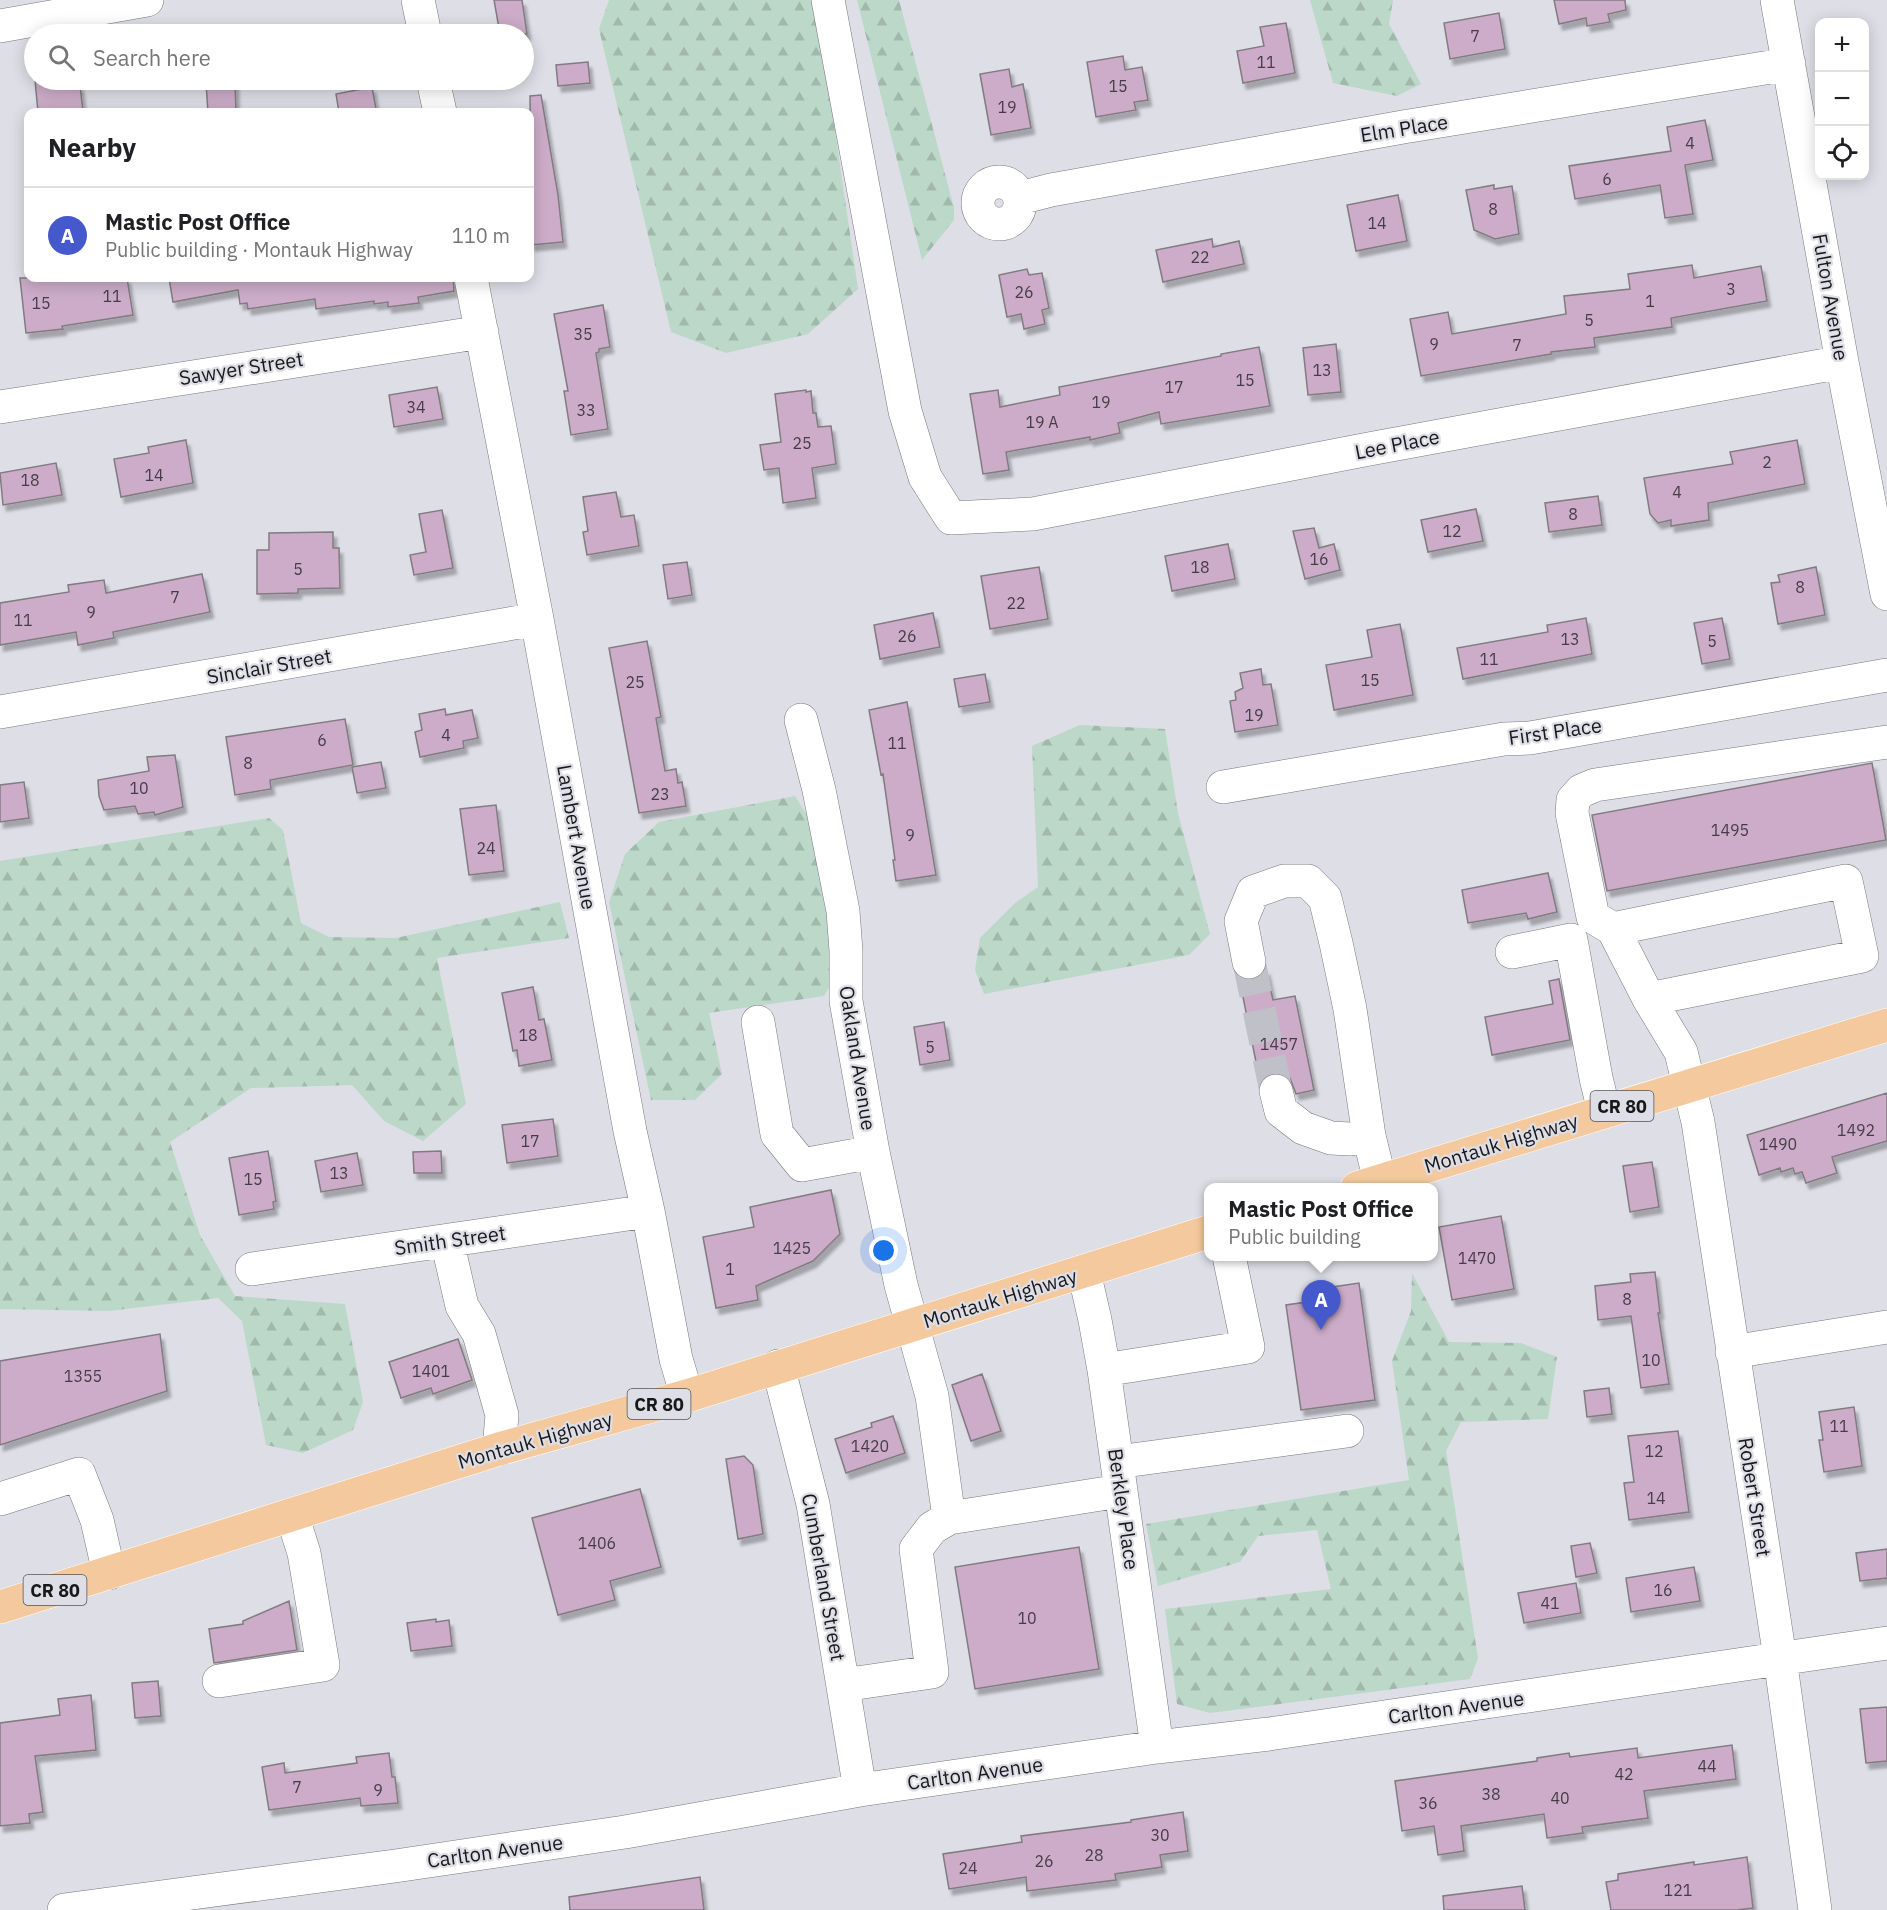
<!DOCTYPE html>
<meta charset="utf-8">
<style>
:root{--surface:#fff;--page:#f6f6f6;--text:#202124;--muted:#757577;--line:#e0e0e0;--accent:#4558cc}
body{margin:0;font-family:"IBM Plex Sans",sans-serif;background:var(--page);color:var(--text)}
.controls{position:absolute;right:18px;top:18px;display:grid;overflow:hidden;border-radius:12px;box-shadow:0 3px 15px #0003}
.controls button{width:54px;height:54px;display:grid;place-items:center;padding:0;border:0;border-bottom:2px solid var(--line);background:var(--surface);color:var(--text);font:30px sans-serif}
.you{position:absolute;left:884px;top:1251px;width:21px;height:21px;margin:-15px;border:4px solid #fff;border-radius:50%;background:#1a73e8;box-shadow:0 0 0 9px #1a73e833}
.badge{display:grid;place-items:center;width:39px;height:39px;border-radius:50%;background:var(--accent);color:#fff;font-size:20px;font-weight:700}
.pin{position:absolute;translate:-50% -50px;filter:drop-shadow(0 2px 3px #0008)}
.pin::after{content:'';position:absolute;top:32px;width:21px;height:18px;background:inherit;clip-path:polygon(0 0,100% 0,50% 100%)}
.popup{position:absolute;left:1204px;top:1183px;width:234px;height:78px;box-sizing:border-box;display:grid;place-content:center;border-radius:12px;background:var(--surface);filter:drop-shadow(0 2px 4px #0005);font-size:20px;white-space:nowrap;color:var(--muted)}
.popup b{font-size:22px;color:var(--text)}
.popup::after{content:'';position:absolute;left:50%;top:100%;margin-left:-12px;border:12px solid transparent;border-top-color:var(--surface)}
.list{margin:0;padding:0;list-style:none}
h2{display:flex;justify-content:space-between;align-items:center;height:78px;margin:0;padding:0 24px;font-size:26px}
h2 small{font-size:20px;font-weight:400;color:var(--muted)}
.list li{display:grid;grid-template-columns:39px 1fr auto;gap:18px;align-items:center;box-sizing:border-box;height:96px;padding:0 24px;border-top:2px solid var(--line)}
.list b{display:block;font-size:22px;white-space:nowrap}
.list p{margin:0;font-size:20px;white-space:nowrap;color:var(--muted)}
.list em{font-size:20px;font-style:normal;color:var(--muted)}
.icon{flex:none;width:33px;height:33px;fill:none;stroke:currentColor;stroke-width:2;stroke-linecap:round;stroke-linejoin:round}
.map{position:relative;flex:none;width:1887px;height:1910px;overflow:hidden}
.search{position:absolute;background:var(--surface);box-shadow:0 3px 15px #0003;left:24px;top:24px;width:510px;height:66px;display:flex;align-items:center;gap:15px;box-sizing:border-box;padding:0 21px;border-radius:33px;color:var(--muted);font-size:22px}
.panel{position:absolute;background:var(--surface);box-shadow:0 3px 15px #0003;left:24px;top:108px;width:510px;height:174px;border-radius:12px}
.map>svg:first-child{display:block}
.forest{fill:url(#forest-firs)}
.building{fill:#ccacc8;stroke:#827b81;stroke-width:1.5;filter:url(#shadow)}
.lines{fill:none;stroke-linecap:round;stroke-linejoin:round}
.minor-tunnel{stroke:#c0c0c8;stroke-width:33;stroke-dasharray:33 16;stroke-linecap:butt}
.minor-casing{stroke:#77777e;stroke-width:34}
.major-casing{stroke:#fff;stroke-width:34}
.minor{stroke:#fff;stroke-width:33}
.major{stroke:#f4c99e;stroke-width:33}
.labels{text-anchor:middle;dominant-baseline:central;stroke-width:4.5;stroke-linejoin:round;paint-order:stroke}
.number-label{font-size:16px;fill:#453d46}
.shield{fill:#dedee6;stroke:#535358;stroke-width:1.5}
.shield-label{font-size:18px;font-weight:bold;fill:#18181b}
.street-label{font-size:20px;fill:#18181b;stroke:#dedee6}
</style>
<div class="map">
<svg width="1887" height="1910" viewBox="0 0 1887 1910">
<defs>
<pattern id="forest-firs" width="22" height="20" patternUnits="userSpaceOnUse" patternTransform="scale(1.5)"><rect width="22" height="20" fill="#bcd8c8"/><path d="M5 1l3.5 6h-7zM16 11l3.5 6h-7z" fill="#a1b9ab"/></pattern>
<filter id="shadow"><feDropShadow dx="3.5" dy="6" stdDeviation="1.5" flood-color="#0004"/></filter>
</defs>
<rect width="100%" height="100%" fill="#dedee6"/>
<path class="forest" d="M609,0H816L858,289L808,334L726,353L671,332L599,29Z
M857,0H899L954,208V220L922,260Z
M1310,0H1393L1389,24L1421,84L1397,96L1333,83Z
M1080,725L1165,729L1178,813L1210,934L1189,955L984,994L975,970L980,938L1015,903L1038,887L1032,746Z
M795,796L810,820L838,973L824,996L709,1013L722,1074L695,1100H651L609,902L625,854L659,822Z
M269,818L283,830L301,923L329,937L396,938L560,902L569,938L437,958L466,1104L423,1141L384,1121L352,1085L251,1088L170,1142L200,1235L235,1296L345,1304L363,1402L353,1430L303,1453L266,1445L242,1321L218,1298L109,1311L0,1309V861Z
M1412,1273L1449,1342L1521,1343L1557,1357L1548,1419L1461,1422L1446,1451L1478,1658L1470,1679L1210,1713L1177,1704L1165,1609L1331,1589L1317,1530L1258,1536L1240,1562L1158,1586L1146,1524L1409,1480L1392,1361L1411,1311Z"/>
<path class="building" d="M494,0H522L527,34H500Z
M1554,0H1625L1626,10L1608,14L1610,22L1587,26L1586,18L1559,24Z
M1499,13L1505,49L1450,59L1444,23Z
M1286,23L1295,73L1243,83L1237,51L1264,46L1260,27Z
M1123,56L1125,70L1142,67L1148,100L1134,102L1136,110L1096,117L1087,62Z
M588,62L590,83L558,86L556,65Z
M1009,69L1012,87L1023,84L1031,128L991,135L980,74Z
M35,80H56L57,88L80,85L83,112H38Z
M235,82L236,112H208L206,83Z
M372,87L376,109L359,112H339L336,94Z
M541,95L558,195L563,242L531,245L530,96Z
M1705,120L1713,160L1685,165L1693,214L1665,218L1660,185L1575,199L1569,166L1671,151L1667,127Z
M1494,185V189L1512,186L1519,234L1495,239L1474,230L1466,190Z
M1398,195L1407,241L1356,251L1347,205Z
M1212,239L1213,247L1239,241L1244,264L1163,282L1156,250Z
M1692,265L1694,278L1761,266L1767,301L1671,318L1672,327L1594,338L1595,347L1551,352V354L1421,376L1410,319L1448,312L1452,334L1566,314L1564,296L1630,289L1628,274Z
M1027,269L1029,275L1042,273L1049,308L1042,310L1045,324L1024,329L1021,314L1007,317L999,275Z
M20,278H127L133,315L62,326L63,329L26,333Z
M169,278H453L454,291L418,297L419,303L388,307V302L374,304V301L316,309L315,299L248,309L247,303L240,304L238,290L173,302Z
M603,305L610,347L599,349V352L596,353L608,429L571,435L564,391H568L554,314Z
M1336,344L1341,392L1308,395L1303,348Z
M1259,347L1270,406L1161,424L1159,412L1118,423L1120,433L1090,440V437L1006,452L1009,470L983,474L970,394L998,390L1000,407L1060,395L1059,387L1221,356V354Z
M437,387L443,419L394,427L389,395Z
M806,390V392L811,391L813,413H816L818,427L831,426L836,464L812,468L816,498L783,503L779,468L764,470L760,445L781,442L775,394Z
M186,440L193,483L121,497L114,459L149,453L148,447Z
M1797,440L1805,484L1708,503L1709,520L1671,526V520L1658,523L1650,514L1644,478L1733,464L1730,452Z
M56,463L62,495L3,505L0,473Z
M616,492L621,517L634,515L639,546L587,555L583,532L588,531L583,497Z
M1598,496L1602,525L1549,532L1545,503Z
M1476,509L1483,541L1428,552L1421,520Z
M442,510L453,568L414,575L410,555L426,552L419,514Z
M1314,528L1319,548L1334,544L1340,570L1305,579L1293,531Z
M333,532V548H339L340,588L298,589V593L257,594V550H269V533Z
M1228,544L1235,579L1172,591L1165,556Z
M687,562L692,595L668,599L663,565Z
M1039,567L1048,619L990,629L981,576Z
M1816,567L1825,615L1778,624L1771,583L1780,582L1778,575Z
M202,574L210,612L113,632L114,638L78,645L76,632L0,645V603L69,592L68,585L104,580L106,593Z
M933,613L940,647L880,659L874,625Z
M1586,618L1592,654L1463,679L1457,648L1548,632L1547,625Z
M1722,618L1730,659L1702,664L1694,623Z
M1400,624L1413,695L1334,710L1326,665L1372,657L1367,630Z
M647,641L661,717L656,718L665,771L676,769L678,783L682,782L686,806L639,813L609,648Z
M1261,669L1263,685L1271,684L1278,725L1235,732L1230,701L1236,700L1235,692L1243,688L1240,673Z
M985,674L990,702L959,707L954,679Z
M907,702L936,875L896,881L893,860H895L883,774L881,775L869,710Z
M445,709L446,715L472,710L478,738L463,741L464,748L420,757L415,732L422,730L419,714Z
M345,719L353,765L270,780L271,789L235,795L226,737Z
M175,755L183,807L155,815L154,812L138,814L135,806L104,810L99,796L98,780L149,771L147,757Z
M381,762L386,788L357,793L352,767Z
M1872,763L1886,840L1607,891L1592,815Z
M24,782L29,818L0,822V785Z
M496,805L504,871L469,875L460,809Z
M1548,873L1557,912L1528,919L1526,913L1468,923L1462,890Z
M1266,969L1273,1000L1295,996L1314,1090L1296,1094L1290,1078L1281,1073H1271L1263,1077L1260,1082L1239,977L1243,980H1253L1261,976Z
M1559,979L1570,1040L1492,1055L1485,1017L1553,1004L1549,981Z
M533,987L539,1020L544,1019L552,1060L519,1066L517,1050L513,1051L502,993Z
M944,1022L950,1060L920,1065L914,1027Z
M1887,1093V1141L1832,1157L1837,1173L1806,1183L1802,1172L1795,1174L1793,1168L1781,1172L1780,1168L1759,1175L1747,1135Z
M553,1119L558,1156L507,1163L502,1125Z
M268,1151L276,1201L273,1202L274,1209L239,1215L229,1158Z
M441,1151L442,1173H414L413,1152Z
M357,1153L363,1185L321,1192L315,1161Z
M1652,1162L1659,1207L1630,1212L1623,1166Z
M831,1190L840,1234L813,1261L756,1286L758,1300L716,1308L703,1237L754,1227L750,1207Z
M1501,1216L1514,1289L1452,1300L1439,1227Z
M1655,1272L1660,1313H1658L1669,1384L1641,1388L1631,1316L1598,1320L1595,1286L1631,1282L1630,1274Z
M1359,1283L1375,1400L1301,1410L1286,1305L1321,1300L1319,1289Z
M160,1334L167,1391L0,1445V1361Z
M458,1339L472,1380L433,1394L431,1388L401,1398L389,1362Z
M982,1374L1001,1431L971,1441L952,1385Z
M1609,1388L1612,1414L1587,1417L1584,1391Z
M1854,1407L1862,1466L1824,1472L1819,1440H1823L1819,1412Z
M893,1416L905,1453L846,1473L835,1439L872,1427L871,1423Z
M1678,1431L1689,1512L1629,1520L1624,1483L1634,1482L1628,1436Z
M744,1456L753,1465L763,1534L738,1539L726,1459Z
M640,1489L661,1567L610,1581L615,1600L558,1615L532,1518Z
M1590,1543L1597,1573L1576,1577L1571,1546Z
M1079,1547L1099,1669L975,1689L955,1567Z
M1887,1549V1578L1860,1581L1856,1553Z
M1694,1567L1700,1601L1631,1612L1626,1578Z
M1576,1583L1581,1613L1524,1623L1518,1593Z
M289,1601L297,1650L214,1663L209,1629L243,1624V1621Z
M436,1619V1622L449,1620L452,1646L411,1651L407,1623Z
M158,1681L161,1716L135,1718L132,1683Z
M91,1695L96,1750L35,1756L43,1812L29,1814L30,1823L0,1826V1723L60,1715L58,1699Z
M1887,1707V1761L1866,1763L1860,1709Z
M1732,1745L1736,1779L1644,1791L1648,1818L1582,1827L1583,1833L1547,1838L1544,1814L1461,1826L1464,1851L1438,1855L1434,1826L1402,1831L1395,1781L1537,1761V1758L1569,1753L1570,1757L1637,1748L1638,1758Z
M389,1753L392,1777H395L398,1803L361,1806L360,1798L269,1810L262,1767L284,1763L285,1773L357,1763L356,1757Z
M1183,1812L1188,1851L1160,1855L1162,1867L1115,1874L1116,1880L1027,1891L1026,1877L949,1889L943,1854L1022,1842L1021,1836L1131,1822V1820Z
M1747,1857L1753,1908L1737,1910H1611L1606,1882L1618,1880V1874L1694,1862V1865Z
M700,1877L704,1910H570L569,1897Z
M1522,1886L1525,1910H1444L1443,1896Z"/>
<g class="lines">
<path class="minor-tunnel" d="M1249,962L1276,1091"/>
<defs>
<path id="minor" d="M418,0L425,34
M828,0L905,411L925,477L951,518L1033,514L1369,449L1842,362
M1777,0L1842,362L1887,594
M0,26L147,0
M433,80L440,112
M978 203a21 21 0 1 1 42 0a21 21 0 1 1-42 0Z
M1020,198L1051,190L1403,127L1789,64
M471,278L537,619L630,1131L648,1211L676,1359L687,1396
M0,407L482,332
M0,712L537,619
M801,720L819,790L843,911L846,951V1001L873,1152L901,1285L932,1396L949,1518
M1223,787L1504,739L1530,738L1887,675
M1613,929L1846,881L1862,956L1649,999
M1512,952L1571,940L1596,1078L1604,1111
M1249,962L1241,921L1253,892L1284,881H1308L1325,898L1336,943L1350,1009L1369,1136L1380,1181
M758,1022L777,1134L802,1165L873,1152
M1276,1091L1281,1111L1303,1128L1331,1138L1350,1139L1369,1136
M447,1241L462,1306L479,1334L502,1415L499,1449
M252,1269L648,1211
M1084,1272L1095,1320L1104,1370L1157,1747
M1732,1352L1887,1327
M778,1366L813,1504L860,1790
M1104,1370L1248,1347L1229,1256
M1117,1462L1347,1431
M0,1499L79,1474L97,1520L109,1573
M219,1681L323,1665L304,1553L292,1515
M843,1685L932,1672L916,1549L932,1528L949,1518L1120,1491
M64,1910L395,1866L625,1832L860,1790L1157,1747L1269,1734L1887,1643
M1815,1910L1780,1658L1698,1122L1681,1052L1649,999L1613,929L1593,917L1572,813L1573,800L1581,791L1595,785L1887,742"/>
<path id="major" d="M1357,1188L1887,1025
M0,1607L499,1449L687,1396L1208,1232"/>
</defs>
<use href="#minor" class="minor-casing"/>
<use href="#major" class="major-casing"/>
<use href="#minor" class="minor"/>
<use href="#major" class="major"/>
</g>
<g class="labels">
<g class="number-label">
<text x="1475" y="36">7</text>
<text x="1266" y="62">11</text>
<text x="1118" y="86">15</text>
<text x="1007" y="107">19</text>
<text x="1690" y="143">4</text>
<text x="1607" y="179">6</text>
<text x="1493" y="209">8</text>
<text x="1377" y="223">14</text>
<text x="1200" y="257">22</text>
<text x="1731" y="289">3</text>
<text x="1024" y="292">26</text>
<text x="112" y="296">11</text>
<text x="1650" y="301">1</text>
<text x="41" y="303">15</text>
<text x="1589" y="320">5</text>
<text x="583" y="334">35</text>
<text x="1434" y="344">9</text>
<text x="1517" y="345">7</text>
<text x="1322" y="370">13</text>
<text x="1245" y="380">15</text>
<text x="1174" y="387">17</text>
<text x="1101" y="402">19</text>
<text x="416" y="407">34</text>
<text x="586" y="410">33</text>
<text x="1042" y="422">19 A</text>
<text x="802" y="443">25</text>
<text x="1767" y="462">2</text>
<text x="154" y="475">14</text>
<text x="30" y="480">18</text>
<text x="1677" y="492">4</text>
<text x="1573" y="514">8</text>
<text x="1452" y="531">12</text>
<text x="1319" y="559">16</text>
<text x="1200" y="567">18</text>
<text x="298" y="569">5</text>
<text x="1800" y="587">8</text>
<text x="175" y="597">7</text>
<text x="1016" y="603">22</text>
<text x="91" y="612">9</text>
<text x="23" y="620">11</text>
<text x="907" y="636">26</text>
<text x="1570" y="639">13</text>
<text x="1712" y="641">5</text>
<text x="1489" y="659">11</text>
<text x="1370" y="680">15</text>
<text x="635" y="682">25</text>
<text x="1254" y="715">19</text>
<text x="446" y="735">4</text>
<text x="322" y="740">6</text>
<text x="897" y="743">11</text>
<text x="248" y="763">8</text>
<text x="139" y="788">10</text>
<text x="660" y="794">23</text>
<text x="1730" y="830">1495</text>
<text x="910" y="835">9</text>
<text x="486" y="848">24</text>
<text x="528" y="1035">18</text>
<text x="1279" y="1044">1457</text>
<text x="930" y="1047">5</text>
<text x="1856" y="1130">1492</text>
<text x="530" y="1141">17</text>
<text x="1778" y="1144">1490</text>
<text x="339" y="1173">13</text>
<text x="253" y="1179">15</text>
<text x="792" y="1248">1425</text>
<text x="1477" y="1258">1470</text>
<text x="730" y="1269">1</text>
<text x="1627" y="1299">8</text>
<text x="1651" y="1360">10</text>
<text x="431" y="1371">1401</text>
<text x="83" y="1376">1355</text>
<text x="1839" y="1426">11</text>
<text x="870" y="1446">1420</text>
<text x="1654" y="1451">12</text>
<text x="1656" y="1498">14</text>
<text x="597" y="1543">1406</text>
<text x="1663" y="1590">16</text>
<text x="1550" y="1603">41</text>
<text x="1027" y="1618">10</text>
<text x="1707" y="1766">44</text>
<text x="1624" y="1774">42</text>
<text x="297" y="1787">7</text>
<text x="378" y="1790">9</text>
<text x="1491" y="1794">38</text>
<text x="1560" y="1798">40</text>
<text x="1428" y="1803">36</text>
<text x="1160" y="1835">30</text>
<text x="1094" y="1855">28</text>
<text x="1044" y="1861">26</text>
<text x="968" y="1868">24</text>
<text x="1678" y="1890">121</text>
</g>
<g class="shield">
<rect x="1590.5" y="1091" width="63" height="30" rx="4.5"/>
<rect x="627.5" y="1389" width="63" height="30" rx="4.5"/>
<rect x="23.5" y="1575" width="63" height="30" rx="4.5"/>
</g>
<g class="shield-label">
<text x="1622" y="1106">CR 80</text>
<text x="659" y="1404">CR 80</text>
<text x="55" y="1590">CR 80</text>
</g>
<g class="street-label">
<text transform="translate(1404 128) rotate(-9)">Elm Place</text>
<text transform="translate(1831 297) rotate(80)">Fulton Avenue</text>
<text transform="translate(241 368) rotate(-9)">Sawyer Street</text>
<text transform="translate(1397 444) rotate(-11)">Lee Place</text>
<text transform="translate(269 666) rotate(-10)">Sinclair Street</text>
<text transform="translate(1555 731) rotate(-8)">First Place</text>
<text transform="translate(577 837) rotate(80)">Lambert Avenue</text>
<text transform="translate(858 1058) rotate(81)">Oakland Avenue</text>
<text transform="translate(1501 1143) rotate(-17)">Montauk Highway</text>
<text transform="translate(450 1240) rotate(-8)">Smith Street</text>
<text transform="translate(1000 1298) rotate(-17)">Montauk Highway</text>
<text transform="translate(535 1440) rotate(-16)">Montauk Highway</text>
<text transform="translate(1755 1497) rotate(81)">Robert Street</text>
<text transform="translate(1124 1509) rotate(82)">Berkley Place</text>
<text transform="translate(824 1577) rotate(80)">Cumberland Street</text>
<text transform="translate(1456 1707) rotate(-8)">Carlton Avenue</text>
<text transform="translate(975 1773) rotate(-8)">Carlton Avenue</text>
<text transform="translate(495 1851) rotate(-8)">Carlton Avenue</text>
</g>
</g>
</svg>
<div class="controls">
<button>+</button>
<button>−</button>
<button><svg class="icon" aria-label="locate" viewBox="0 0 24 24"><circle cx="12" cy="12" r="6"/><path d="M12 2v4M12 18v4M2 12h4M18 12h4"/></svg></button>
</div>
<div class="you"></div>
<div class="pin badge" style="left:1321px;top:1330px">A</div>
<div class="popup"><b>Mastic Post Office</b>Public building</div>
<div class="search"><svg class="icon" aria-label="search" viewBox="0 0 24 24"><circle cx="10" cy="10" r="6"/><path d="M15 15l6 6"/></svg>Search here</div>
<section class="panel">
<h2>Nearby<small></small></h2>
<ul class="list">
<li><span class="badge">A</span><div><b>Mastic Post Office</b><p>Public building · Montauk Highway</p></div><em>110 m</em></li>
</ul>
</section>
</div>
